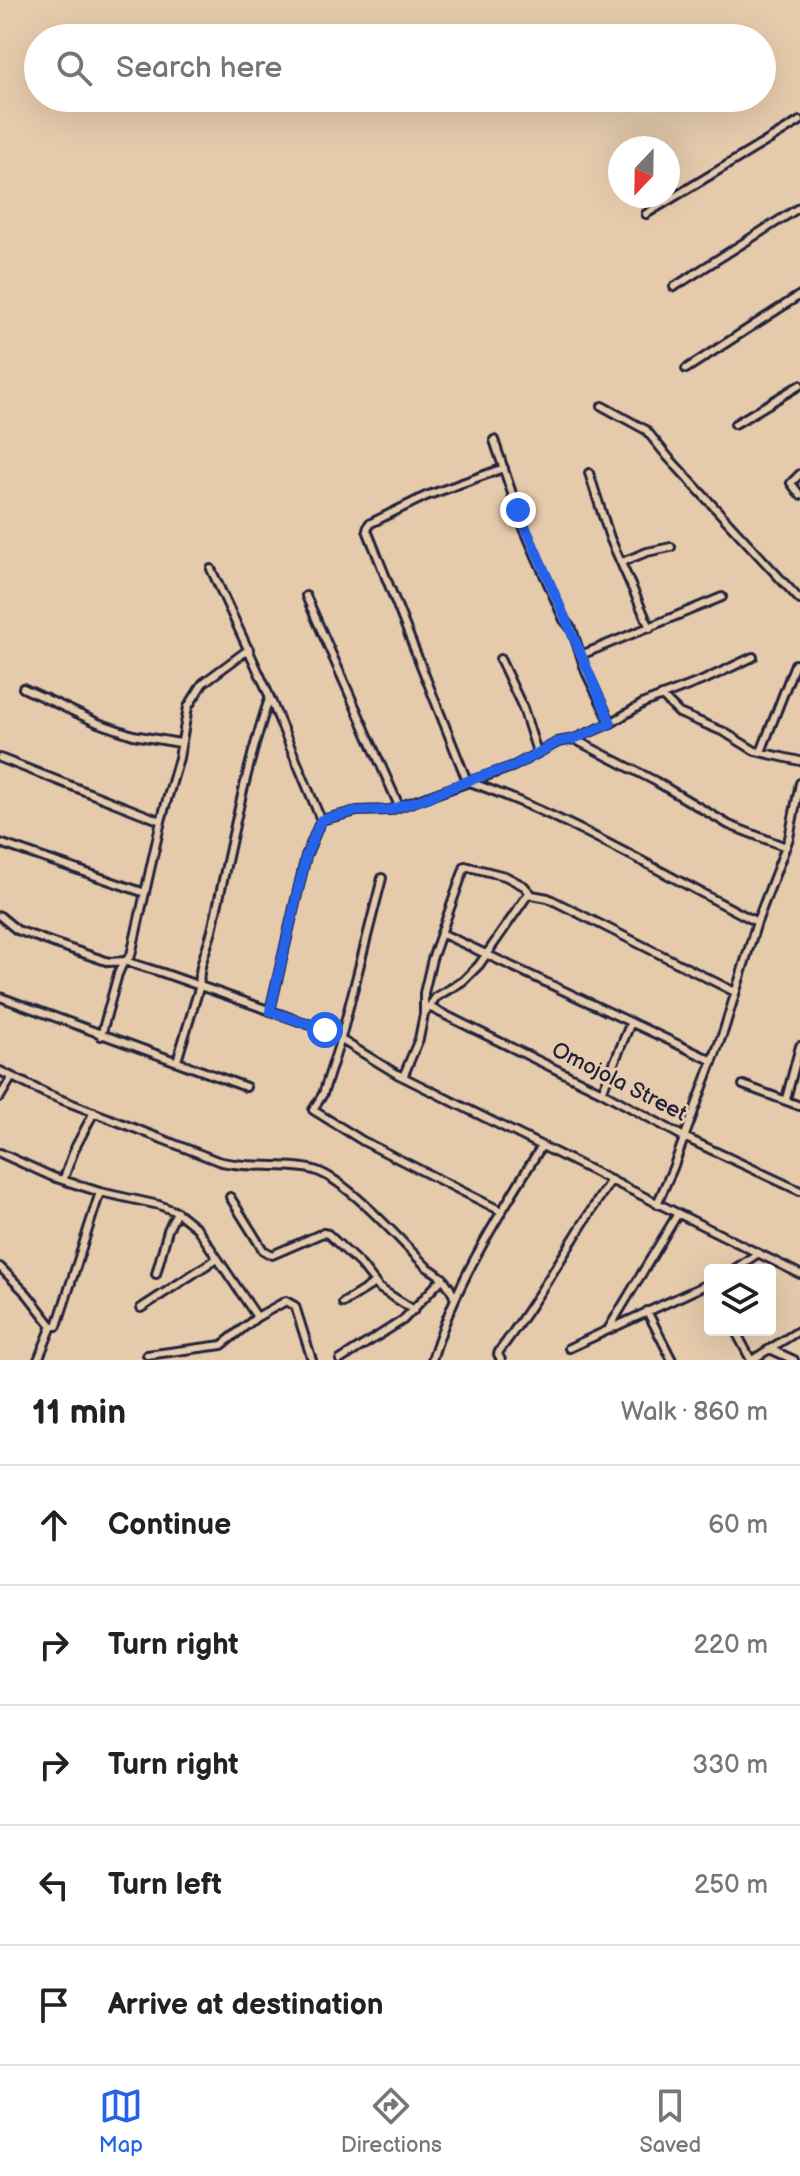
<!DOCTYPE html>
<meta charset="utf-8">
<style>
:root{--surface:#fff;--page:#f6f6f6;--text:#222;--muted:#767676;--line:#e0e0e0;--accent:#2563eb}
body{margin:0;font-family:"Balsamiq Sans",sans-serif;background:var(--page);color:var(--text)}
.controls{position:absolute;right:24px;bottom:24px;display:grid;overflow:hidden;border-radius:8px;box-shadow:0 8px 32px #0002}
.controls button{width:72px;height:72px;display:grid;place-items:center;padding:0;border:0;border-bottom:2px solid var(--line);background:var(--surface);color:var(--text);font:40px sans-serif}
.compass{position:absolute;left:608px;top:136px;width:72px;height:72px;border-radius:50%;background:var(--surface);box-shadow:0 8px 32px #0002;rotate:202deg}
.stop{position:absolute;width:24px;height:24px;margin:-18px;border:6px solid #2563eb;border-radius:50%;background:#fff}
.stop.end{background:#2563eb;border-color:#fff;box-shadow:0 2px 8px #0008}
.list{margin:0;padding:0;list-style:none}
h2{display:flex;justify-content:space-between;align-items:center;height:104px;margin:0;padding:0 32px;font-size:34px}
h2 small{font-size:26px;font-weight:400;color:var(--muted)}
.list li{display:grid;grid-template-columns:52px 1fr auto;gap:24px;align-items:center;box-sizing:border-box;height:120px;padding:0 32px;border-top:2px solid var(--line)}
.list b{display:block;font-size:30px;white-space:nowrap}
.list em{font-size:26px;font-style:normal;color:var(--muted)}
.icon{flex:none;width:44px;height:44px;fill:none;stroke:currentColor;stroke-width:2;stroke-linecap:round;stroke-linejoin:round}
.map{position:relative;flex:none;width:800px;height:1360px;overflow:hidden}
.search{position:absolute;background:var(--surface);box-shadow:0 8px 32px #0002;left:24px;right:24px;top:24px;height:88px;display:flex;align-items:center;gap:20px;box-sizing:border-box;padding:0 28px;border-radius:44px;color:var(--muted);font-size:30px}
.sheet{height:704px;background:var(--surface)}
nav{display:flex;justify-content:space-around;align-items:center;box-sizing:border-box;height:112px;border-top:2px solid var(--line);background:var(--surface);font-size:22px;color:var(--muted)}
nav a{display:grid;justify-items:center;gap:4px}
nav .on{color:var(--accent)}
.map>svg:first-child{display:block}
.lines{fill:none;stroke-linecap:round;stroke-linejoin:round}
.street-casing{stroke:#22223b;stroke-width:12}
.street{stroke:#e5cbac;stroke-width:6}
.route{stroke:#2563eb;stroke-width:10}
.labels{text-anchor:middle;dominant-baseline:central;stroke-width:6;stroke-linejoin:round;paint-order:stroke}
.street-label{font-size:22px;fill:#22223b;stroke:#e5cbac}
</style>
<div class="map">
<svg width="800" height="1360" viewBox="0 0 800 1360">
<rect width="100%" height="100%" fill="#e5cbac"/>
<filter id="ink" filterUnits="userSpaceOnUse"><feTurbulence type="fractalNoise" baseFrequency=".0125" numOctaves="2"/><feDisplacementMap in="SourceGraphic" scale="16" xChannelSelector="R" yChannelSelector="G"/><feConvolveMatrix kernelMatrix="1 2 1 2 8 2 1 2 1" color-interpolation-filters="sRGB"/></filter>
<g filter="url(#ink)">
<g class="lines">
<defs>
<path id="street" d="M646,214L800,121
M674,287L800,207
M686,369L800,295
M602,406L646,430L668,457L800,600
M735,424L800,385
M494,440L523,526L564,620L572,629L586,672L611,723
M504,468L426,496L369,524L367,530L467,781C569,817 661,873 757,922
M589,473L610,538L650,628
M800,474L791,483L800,495
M622,562L647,552L671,547
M211,569L265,686L321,820
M306,596L399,806
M581,655L722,597
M500,659L523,708L537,752
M23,688L98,723L133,735L180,743
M662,696L679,713L724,732L755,751L800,761
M574,739L655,781L729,825L786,847
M761,752L795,664
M0,758L161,821
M0,843L145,893
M382,878L341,1038L323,1094L313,1110L363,1141L501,1211
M0,916L17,930L56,944L109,962L125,961L163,973L325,1030L397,1074L800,1274
M441,933L711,1060
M0,997L246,1087
M429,1007L436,997L463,981L479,965L529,893
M270,1011L306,856L321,820L357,811L390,810L514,766L558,742L574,739L611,723L644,703L704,680L753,657
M424,1014L429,1007L602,1092L684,1137L800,1191
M101,1036L118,974L122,965L131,955L161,821L179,758L188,707L203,683L249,649
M177,1061L200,985C197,967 209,945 213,926C230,850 244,773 269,699
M0,1071L47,1094L218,1161C248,1169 280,1163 310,1169C344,1175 400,1241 427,1267C442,1276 448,1282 455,1299
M403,1077L419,1039L424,1014V993L432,959L465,866L505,876L524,886L532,895L548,898L735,992
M743,1085L800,1106
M602,1092L631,1022
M0,1097L12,1077
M786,1099L800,1046
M0,1153L53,1177L100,1192L159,1205L177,1212L197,1228L257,1317
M64,1178L75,1148L94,1112
M230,1197L263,1250L272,1255L323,1233L328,1234L361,1265L379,1288L414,1310
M657,1204L673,1168L724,1030L757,922L789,838L800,783
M0,1267L27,1294L52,1326H57L100,1192
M733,1270L757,1254
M156,1274L168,1230L177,1212
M343,1303L375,1283
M141,1308L216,1259
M647,1311L672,1360
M609,1328L677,1215
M735,1330L751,1360
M569,1348L710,1283
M770,1349L794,1360
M147,1355L222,1345L257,1317L286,1301L295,1306L312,1360
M38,1360L52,1326
M340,1360L403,1320L443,1278
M432,1360C455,1283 499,1215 541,1147
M501,1360L498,1354L500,1350C541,1296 573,1237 611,1180
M752,1360L800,1330"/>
</defs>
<use href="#street" class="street-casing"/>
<use href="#street" class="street"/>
</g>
</g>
<g class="lines" filter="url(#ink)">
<path class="route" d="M325,1030L270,1011L306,856L321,820L357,811L390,810L423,799L467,781L514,766L558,742L574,739L611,723L518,510"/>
</g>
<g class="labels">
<g class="street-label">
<text transform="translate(619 1082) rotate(27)">Omojola Street</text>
</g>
</g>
</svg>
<div class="controls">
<button><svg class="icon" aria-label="layers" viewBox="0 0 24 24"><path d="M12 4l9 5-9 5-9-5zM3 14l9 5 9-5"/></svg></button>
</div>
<svg class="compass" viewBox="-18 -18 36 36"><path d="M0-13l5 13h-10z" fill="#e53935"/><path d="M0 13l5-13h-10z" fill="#767676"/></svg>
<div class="stop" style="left:325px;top:1030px"></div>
<div class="stop end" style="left:518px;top:510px"></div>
<div class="search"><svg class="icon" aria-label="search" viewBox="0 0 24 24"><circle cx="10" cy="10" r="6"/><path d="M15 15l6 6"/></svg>Search here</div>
</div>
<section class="sheet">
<h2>11 min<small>Walk · 860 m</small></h2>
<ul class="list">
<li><svg class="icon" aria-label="ahead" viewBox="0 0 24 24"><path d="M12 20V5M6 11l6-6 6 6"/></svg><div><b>Continue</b></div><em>60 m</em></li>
<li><svg class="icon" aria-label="right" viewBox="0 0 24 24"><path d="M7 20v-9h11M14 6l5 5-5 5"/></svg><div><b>Turn right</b></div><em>220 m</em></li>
<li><svg class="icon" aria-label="right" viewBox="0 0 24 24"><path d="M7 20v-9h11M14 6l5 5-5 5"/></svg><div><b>Turn right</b></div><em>330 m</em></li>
<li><svg class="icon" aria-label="left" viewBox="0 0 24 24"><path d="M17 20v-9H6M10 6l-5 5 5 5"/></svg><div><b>Turn left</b></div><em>250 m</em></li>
<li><svg class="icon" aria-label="arrive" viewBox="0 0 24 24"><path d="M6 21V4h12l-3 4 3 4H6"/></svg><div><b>Arrive at destination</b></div></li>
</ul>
</section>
<nav>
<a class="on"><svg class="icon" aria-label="map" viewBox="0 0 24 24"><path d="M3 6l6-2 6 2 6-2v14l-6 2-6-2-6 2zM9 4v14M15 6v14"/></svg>Map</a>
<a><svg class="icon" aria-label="directions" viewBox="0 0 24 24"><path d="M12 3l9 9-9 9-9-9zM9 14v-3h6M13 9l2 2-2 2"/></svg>Directions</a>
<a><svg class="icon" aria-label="saved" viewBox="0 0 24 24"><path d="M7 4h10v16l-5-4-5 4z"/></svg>Saved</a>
</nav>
